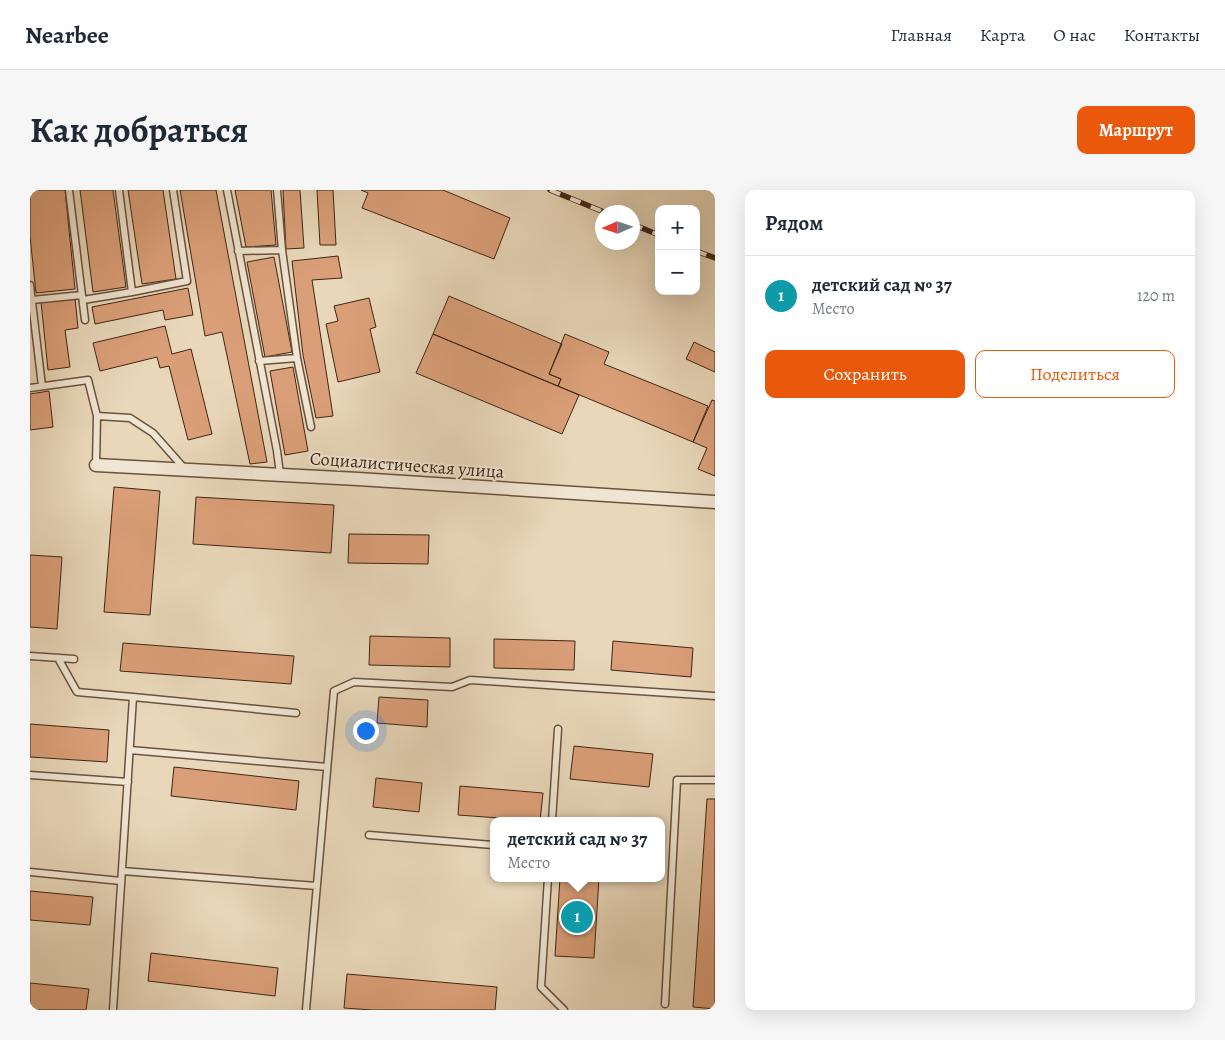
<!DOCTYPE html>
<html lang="ru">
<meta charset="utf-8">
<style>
:root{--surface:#fff;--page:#f6f6f7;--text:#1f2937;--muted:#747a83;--line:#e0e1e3;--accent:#ea580c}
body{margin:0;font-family:Alegreya,serif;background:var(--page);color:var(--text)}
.controls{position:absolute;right:15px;top:15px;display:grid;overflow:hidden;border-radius:10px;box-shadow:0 5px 20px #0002}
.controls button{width:45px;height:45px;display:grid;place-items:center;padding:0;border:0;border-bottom:1px solid var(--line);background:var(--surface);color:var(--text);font:25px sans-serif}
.compass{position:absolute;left:565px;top:15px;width:45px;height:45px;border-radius:50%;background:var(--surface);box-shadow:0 5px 20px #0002;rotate:267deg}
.you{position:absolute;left:335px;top:540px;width:18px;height:18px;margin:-12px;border:4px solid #fff;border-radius:50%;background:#1a73e8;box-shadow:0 0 0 8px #1a73e833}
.badge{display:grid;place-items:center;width:32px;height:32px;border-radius:50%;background:var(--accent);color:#fff;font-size:16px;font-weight:700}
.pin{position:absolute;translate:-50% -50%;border:2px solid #fff;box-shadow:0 1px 5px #0006}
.popup{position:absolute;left:460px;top:627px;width:175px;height:65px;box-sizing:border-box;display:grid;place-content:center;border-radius:10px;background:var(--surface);filter:drop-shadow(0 1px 4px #0005);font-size:16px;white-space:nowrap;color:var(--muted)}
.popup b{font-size:19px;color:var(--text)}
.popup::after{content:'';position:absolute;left:50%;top:100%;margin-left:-10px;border:10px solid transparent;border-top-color:var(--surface)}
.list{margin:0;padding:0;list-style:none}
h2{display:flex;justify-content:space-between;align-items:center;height:65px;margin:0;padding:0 20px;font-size:21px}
h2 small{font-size:16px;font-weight:400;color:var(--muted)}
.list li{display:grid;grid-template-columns:32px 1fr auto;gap:15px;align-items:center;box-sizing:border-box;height:80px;padding:0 20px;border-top:1px solid var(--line)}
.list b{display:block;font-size:19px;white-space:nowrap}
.list p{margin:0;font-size:16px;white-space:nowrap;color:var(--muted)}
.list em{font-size:16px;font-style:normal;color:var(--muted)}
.actions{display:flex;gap:10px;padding:15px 20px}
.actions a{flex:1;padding:11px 0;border:1px solid var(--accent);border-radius:10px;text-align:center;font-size:18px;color:var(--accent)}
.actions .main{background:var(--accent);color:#fff}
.map{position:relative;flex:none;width:685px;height:820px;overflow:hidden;border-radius:10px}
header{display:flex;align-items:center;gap:30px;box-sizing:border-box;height:70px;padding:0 25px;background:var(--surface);border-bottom:1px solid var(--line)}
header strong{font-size:24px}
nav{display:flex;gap:28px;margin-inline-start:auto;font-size:18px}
.intro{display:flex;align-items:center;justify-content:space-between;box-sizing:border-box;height:120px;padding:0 30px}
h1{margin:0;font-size:35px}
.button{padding:12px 22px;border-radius:10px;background:var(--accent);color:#fff;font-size:18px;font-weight:700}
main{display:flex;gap:30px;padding:0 30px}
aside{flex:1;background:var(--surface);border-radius:10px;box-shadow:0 5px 20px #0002}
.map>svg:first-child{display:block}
.building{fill:#da9f78;stroke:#402515}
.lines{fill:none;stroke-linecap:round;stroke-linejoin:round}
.lane-casing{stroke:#6a523e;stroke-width:9}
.street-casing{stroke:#6a523e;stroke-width:15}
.lane{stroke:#f0e5d2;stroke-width:6}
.street{stroke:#f0e5d2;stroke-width:12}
.rail-casing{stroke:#402515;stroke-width:5.5}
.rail{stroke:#f0e5d2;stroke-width:4;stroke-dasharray:11;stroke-linecap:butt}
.labels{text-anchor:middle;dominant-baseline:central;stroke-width:4;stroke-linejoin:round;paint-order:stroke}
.street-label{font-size:18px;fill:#402515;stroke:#f0e5d2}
</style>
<header>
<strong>Nearbee</strong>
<nav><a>Главная</a><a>Карта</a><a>О нас</a><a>Контакты</a></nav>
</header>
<div class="intro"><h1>Как добраться</h1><a class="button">Маршрут</a></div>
<main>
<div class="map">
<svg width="685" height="820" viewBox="0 0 685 820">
<rect width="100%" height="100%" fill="#e8d7b9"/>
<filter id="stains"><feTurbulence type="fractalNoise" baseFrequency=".004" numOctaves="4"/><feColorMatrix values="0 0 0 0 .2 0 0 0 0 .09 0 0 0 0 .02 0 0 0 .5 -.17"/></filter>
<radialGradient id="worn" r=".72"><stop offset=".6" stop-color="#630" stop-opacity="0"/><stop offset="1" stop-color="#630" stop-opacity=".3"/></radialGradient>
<path class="building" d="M0,0H35L45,99L6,103L0,46Z
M50,0H83L96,97L63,102Z
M98,0H133L146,89L112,94Z
M150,0H186L237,272L220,274L192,142L175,146Z
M205,0H241L246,55L216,57Z
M253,0H270L274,58L256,59Z
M287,0H303L306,55H290Z
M331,0H413L480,28L464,69L332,18L338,3Z
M308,66L312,88L282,90L303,226L286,228L273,165L262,71Z
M244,67L262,162L235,167L217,72Z
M158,98L163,125L135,130L133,120L65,134L62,117Z
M419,106L532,154L519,184L531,189L528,196L403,144Z
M45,108L48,138L35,140L40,177L18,180L11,112Z
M339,108L346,137L340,139L350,182L308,192L296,134L308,131L304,116Z
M135,136L142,164L161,159L182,244L158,250L139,176L130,178L127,167L70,181L63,153Z
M403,144L549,205L532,244L386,183Z
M535,144L579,162L574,174L678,216L663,252L528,196L531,189L519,184Z
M664,152L685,162V182L656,169Z
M263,177L278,261L255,265L240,181Z
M19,201L23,237L0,240V204Z
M682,210L685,211V286L668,279L677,258L663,252Z
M84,297L130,301L120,425L74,422Z
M166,307L304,315L301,363L163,354Z
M319,344L399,345L398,374L318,373Z
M0,365L32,367L27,439L0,437Z
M340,446L420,448V477L339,475Z
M464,449L545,451L544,480L464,478Z
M583,451L663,458L661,487L581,480Z
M93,453L264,466L261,494L90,481Z
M349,507L398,510L397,537L347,533Z
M0,534L79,540L77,572L0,567Z
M544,556L623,564L619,597L540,589Z
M144,577L269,591L266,620L141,606Z
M346,588L392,593L389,622L343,617Z
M430,596L513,603L510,631L428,625Z
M677,609H685V819L663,817Z
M530,688H569L564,768L525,766Z
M0,701L63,707L60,735L0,730Z
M121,763L248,778L245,806L118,791Z
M317,784L467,797L465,820H342L314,818Z
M0,793L59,799L56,820H0Z"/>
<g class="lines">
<defs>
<path id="lane" d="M39,0L55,130
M89,0L102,102L157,91L143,0
M197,0L247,261L250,284
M247,0L252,60
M208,61L252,60L267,168L281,237
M0,95L12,196
M2,110L52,105
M53,110L102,102
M229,171L267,168
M0,198L58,190L67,226
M66,275L67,226L100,228L123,243L154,278
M0,466L44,469
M28,468L47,502L103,507L83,820
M103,507L266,523
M100,560L297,577
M0,585L98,592
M522,631L528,539
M339,645L463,655
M92,681L287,696
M0,682L91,691
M518,688L511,797L534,820
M635,814L647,590H685
M276,820L304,501L324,492L422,497L440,490L685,506"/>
<path id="street" d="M66,275L328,289L685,312"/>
</defs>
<use href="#lane" class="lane-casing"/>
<use href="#street" class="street-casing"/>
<use href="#lane" class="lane"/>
<use href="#street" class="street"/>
<defs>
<path id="rail" d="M520,0L574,22
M602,34L629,45
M666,61L685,68"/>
</defs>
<use href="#rail" class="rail-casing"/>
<use href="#rail" class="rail"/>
</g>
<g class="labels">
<g class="street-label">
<text transform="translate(377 275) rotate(4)">Социалистическая улица</text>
</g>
</g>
<rect width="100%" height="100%" filter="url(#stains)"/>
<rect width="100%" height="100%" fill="url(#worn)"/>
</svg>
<div class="controls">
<button>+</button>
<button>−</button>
</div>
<svg class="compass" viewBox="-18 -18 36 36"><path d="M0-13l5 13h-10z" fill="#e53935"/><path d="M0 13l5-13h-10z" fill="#747a83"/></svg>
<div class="you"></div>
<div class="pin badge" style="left:547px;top:727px;background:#0f9aa8">1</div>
<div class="popup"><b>детский сад № 37</b>Место</div>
</div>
<aside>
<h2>Рядом<small></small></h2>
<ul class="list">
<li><span class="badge" style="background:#0f9aa8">1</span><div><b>детский сад № 37</b><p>Место</p></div><em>120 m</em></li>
</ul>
<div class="actions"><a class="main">Сохранить</a><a>Поделиться</a></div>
</aside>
</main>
